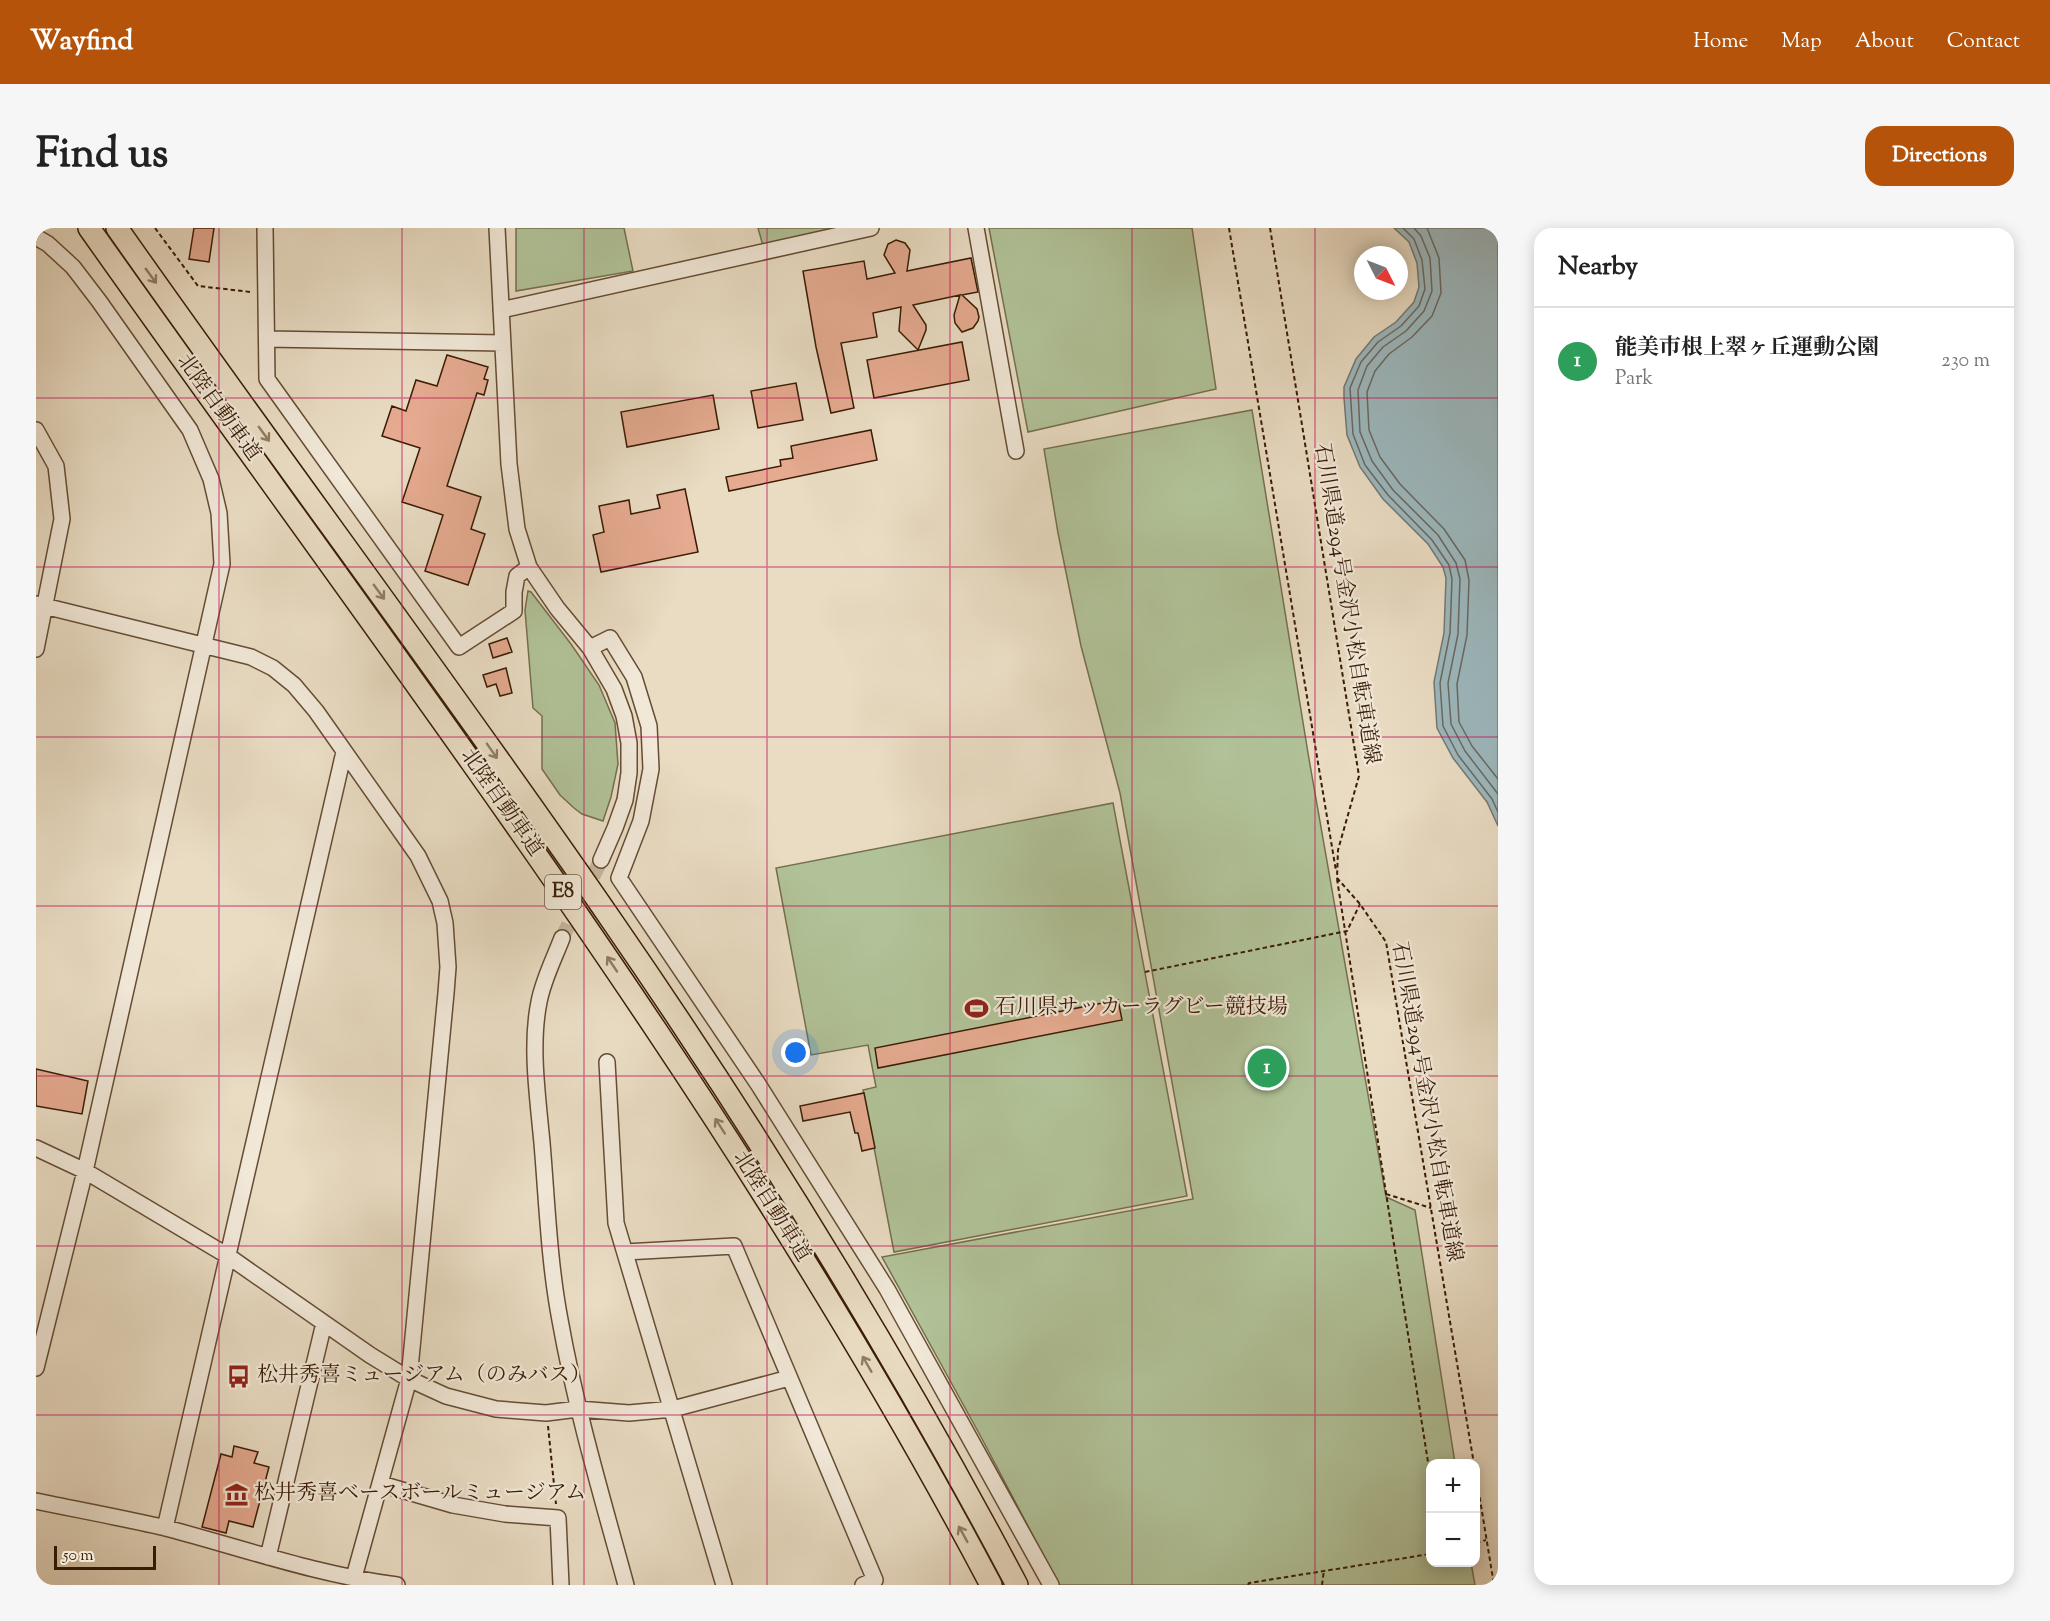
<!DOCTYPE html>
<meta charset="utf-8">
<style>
:root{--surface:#fff;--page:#f6f6f6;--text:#222;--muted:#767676;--line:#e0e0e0;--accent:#b45309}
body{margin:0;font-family:"Sorts Mill Goudy","Noto Serif JP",serif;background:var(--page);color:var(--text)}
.controls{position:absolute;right:18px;bottom:18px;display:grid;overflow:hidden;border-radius:12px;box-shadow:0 3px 15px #0003}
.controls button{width:54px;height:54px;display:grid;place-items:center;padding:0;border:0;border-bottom:2px solid var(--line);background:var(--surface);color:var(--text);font:30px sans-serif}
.compass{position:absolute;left:1318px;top:18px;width:54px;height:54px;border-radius:50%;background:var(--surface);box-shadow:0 3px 15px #0003;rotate:132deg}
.scale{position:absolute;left:18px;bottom:15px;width:102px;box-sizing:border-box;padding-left:6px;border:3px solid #391c04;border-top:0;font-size:16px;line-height:21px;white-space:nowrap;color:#391c04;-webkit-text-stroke:4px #f1e8d8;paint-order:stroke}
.you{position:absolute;left:760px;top:825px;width:21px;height:21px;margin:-15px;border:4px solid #fff;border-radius:50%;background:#1a73e8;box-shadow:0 0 0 9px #1a73e833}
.badge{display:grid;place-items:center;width:39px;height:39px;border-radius:50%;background:var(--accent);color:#fff;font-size:20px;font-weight:700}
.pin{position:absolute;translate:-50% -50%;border:3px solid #fff;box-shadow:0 2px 6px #0006}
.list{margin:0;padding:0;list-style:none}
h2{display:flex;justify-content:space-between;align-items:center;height:78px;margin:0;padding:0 24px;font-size:26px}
h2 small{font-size:20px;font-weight:400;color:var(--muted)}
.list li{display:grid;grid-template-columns:39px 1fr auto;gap:18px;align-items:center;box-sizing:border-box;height:108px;padding:0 24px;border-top:2px solid var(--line)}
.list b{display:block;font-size:22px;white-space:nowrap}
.list p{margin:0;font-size:20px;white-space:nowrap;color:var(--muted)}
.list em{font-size:20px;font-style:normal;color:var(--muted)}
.map{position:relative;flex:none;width:1462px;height:1357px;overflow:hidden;border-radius:18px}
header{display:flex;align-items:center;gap:36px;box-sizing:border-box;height:84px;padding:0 30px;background:var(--accent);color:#fff}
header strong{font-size:28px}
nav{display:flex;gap:33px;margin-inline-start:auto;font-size:21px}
.intro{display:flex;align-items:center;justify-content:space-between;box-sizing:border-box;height:144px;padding:0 36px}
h1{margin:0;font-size:42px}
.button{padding:15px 27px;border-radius:18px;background:var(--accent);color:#fff;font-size:21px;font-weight:700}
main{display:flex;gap:36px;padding:0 36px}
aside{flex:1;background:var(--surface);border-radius:18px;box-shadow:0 3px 15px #0003}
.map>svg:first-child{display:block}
.green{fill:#b1c298;stroke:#756f4e;stroke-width:1.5}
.water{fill:#9db9bf;stroke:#757a74;stroke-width:1.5}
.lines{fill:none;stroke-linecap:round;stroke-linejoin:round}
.shore{stroke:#6b6a62;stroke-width:1.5}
.building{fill:#e5aa90;stroke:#391c04;stroke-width:1.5}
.minor-tunnel{stroke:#c6b69d;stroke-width:15;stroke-dasharray:15 8;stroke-linecap:butt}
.minor-casing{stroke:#654c34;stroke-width:18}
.highway-casing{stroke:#391c04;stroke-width:24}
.path{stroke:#391c04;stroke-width:2;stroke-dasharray:4.5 3;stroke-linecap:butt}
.minor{stroke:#f1e8d8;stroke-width:15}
.highway{stroke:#e9dcc3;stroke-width:21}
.oneway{stroke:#917c64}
.grid{fill:none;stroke:#c2185b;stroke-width:1.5;stroke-opacity:0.55}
.labels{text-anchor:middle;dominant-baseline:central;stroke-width:4.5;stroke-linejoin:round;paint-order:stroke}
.shield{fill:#f1e8d8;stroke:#705944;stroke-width:1.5}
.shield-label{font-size:20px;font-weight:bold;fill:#391c04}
.street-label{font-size:21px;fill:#391c04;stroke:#f1e8d8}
.poi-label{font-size:21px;fill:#391c04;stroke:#f1e8d8;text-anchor:start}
</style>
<header>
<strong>Wayfind</strong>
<nav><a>Home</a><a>Map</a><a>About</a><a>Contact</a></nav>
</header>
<div class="intro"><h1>Find us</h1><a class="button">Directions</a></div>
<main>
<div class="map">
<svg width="1462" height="1357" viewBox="0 0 1462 1357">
<rect width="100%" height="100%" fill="#e9dcc3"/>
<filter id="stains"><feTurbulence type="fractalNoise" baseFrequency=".00333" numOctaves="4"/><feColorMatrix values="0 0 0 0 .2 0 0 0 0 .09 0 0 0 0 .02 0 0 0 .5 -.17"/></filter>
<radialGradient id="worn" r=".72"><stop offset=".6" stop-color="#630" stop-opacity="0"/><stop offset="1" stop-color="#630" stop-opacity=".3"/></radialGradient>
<path class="green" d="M480,0H588L597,43L480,63Z
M722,0H831L727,18Z
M953,0H1156L1180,161L992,204Z
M1216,182L1273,531L1350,969L1379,982L1419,1235L1394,1236V1334L1435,1335L1439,1357H1023L944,1207L846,1029L1157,971L1084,565L1045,418L1022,305L1008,221Z
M492,363L495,364L535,416L563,457L579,495L582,536L575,569L567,593L546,586L538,580L524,567L506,541V488L497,480L489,382Z
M1077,575L1151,968L858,1024L827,862L840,859L832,817L775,827L740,640Z"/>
<path class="water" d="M1358,0H1462V598L1451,574L1417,530L1401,500L1398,454L1408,405L1410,350L1407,339L1392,316L1347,271L1324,239L1311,207L1308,170V159L1320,131L1338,109L1360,94L1378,74L1383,59L1381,35L1373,14Z"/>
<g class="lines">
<path class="shore" d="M1367,0L1378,11L1386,32L1389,61L1383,78L1365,98L1342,114L1325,134L1314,160L1317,206L1329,237L1352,267L1396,312L1413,337L1416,351L1414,405L1404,455L1407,498L1422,527L1456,571L1462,584
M1378,0L1385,8L1394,30L1396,63L1388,83L1370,103L1347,119L1331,138L1322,162L1324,204L1336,233L1357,262L1402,307L1420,335L1424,351L1422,406L1412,455L1415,496L1429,523L1462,566
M1391,0L1403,30L1405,65L1396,88L1376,109L1353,126L1339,143L1331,164L1333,202L1344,229L1364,256L1408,301L1429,332L1433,352L1431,407L1421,456L1423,494L1436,518L1462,551"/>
</g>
<path class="building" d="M158,0H178L173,34L153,31Z
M860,12L869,15L874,22L871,43L935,30L942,64L926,67L941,81L943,89L942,93L937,100L926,104L919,95L918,87L924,67L877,77L890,97V102L882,122L863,103L865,79L837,85L841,109L805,115L818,180L795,185L780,119L767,43L828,33L831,51L859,45L848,27L852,16Z
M926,114L933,152L838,170L831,132Z
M411,127L452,139L448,151L452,152L448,167L441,165L411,258L445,269L435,301L449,306L432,357L389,343L407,287L366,274L384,220L346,208L356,178L370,183L380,152L401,158Z
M760,155L767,192L722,200L715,163Z
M677,167L683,201L591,219L585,184Z
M835,202L841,232L693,263L690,249L745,238L744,232L757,230L755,218Z
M649,261L662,324L565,344L557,307L568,304L563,278L593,272L595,286L624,280L621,267Z
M471,410L476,424L457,430L453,416Z
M470,440L476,465L464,468L460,456L451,459L447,447Z
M1082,772L1086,792L842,840L839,820Z
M0,841L52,853L46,886L0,878Z
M828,865L839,920L826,923L822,905H819L814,884L767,893L764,878Z
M198,1218L222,1224L218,1235L233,1239L217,1299L193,1293L190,1305L166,1299L185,1226L196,1229Z"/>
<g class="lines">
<path class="minor-tunnel" d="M526,710L565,632"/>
<defs>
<path id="minor" d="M229,0L231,151L423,419L478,383V364L481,348L493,339
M461,0L473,236L481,301L493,339L521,380L554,420L578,461L588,488L593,515V545L589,572L579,600L565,632
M940,0L980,223
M0,9L12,16L37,39L63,73L154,202L175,251L183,285L186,336L49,943L0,1140
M465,82L835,0
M231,111L467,115
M0,202L20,238L26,291L0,421
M0,376L215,429L237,440L258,457L280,483L382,628L404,673L409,695L412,739L410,765L373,1151L318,1349
M554,420L574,410L598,449L613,498L615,541L605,593L583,650L722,856L851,1061L1015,1357
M526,710C518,731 507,752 503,774C494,818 502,871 506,915C511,974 513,1034 524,1092C540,1182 566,1269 590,1357
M571,834L580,995L688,1357
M0,920L49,943L192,1028L334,1127L373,1151L410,1168L460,1181L510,1185L542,1181L593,1185L637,1181L753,1150
M589,1024L698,1018L839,1352L827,1357
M345,1256L417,1277L469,1286L522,1290L525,1357
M0,1273C43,1282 87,1290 130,1300C206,1320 282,1347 361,1357
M129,1300L308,524
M232,1329L288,1095"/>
<path id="highway" d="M53,0C366,443 701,875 955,1357
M81,0C244,232 415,459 576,693C723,906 860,1128 981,1357"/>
</defs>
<use href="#minor" class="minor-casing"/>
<use href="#highway" class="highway-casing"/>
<path class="path" d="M119,0L162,58L215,64
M1193,0L1300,643
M1234,0L1323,548L1302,622L1301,650L1324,676L1350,714L1438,1236
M1301,651L1394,1247
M1109,744L1311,703L1324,676
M1350,966L1395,980
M512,1198L520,1276
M1440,1247L1458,1357
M1440,1315L1450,1312
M1212,1357L1213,1355L1394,1326
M1286,1357L1288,1342"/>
<use href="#minor" class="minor"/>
<use href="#highway" class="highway"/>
</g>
<defs><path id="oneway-shaft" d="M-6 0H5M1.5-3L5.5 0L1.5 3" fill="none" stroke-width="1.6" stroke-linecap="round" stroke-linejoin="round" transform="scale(1.5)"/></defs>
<g class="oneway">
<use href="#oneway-shaft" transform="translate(115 48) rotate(54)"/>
<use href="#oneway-shaft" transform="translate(228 206) rotate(54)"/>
<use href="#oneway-shaft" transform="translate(343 364) rotate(54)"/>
<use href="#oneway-shaft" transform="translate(456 523) rotate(55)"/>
<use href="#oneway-shaft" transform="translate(576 736) rotate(-124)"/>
<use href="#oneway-shaft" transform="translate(684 898) rotate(-123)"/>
<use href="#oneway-shaft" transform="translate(831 1136) rotate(-120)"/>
<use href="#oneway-shaft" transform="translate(927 1306) rotate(-119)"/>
</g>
<path class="grid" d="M183,0V1357M366,0V1357M548,0V1357M731,0V1357M914,0V1357M1096,0V1357M1279,0V1357M0,170H1462M0,339H1462M0,509H1462M0,678H1462M0,848H1462M0,1018H1462M0,1187H1462"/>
<defs>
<symbol id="stadium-bare" viewBox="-9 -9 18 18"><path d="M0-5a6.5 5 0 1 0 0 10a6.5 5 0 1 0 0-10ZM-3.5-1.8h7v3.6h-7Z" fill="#8f2418" stroke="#f1e8d8" stroke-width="2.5" paint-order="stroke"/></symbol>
<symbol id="bus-bare" viewBox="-9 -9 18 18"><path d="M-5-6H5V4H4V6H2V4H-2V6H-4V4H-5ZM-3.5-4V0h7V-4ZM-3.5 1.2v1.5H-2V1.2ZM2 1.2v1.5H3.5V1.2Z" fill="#8f2418" stroke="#f1e8d8" stroke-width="2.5" paint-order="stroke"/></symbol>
<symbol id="museum-bare" viewBox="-9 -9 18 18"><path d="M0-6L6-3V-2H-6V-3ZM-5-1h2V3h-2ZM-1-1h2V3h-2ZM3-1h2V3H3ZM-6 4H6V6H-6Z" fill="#8f2418" stroke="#f1e8d8" stroke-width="2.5" paint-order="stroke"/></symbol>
</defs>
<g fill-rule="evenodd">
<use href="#stadium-bare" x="924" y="764" width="33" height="33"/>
<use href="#bus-bare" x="186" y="1132" width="33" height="33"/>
<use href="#museum-bare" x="184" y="1250" width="33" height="33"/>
</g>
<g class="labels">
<rect class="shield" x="509" y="647" width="36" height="34" rx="4.5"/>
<g class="shield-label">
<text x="527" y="664">E8</text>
</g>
<g class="street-label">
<text transform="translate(182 180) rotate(54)">北陸自動車道</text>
<text transform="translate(1310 376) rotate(81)">石川県道294号金沢小松自転車道線</text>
<text transform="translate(465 575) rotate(55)">北陸自動車道</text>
<text transform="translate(1390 874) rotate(80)">石川県道294号金沢小松自転車道線</text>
<text transform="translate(735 979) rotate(58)">北陸自動車道</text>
</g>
<g class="poi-label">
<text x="959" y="780">石川県サッカーラグビー競技場</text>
<text x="221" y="1148">松井秀喜ミュージアム（のみバス）</text>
<text x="218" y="1266">松井秀喜ベースボールミュージアム</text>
</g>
</g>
<rect width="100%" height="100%" filter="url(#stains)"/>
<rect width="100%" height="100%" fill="url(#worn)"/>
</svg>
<div class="controls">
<button>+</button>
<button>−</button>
</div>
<svg class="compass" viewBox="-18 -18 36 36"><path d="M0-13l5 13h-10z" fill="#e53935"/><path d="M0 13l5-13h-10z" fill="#767676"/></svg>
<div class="scale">50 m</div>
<div class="you"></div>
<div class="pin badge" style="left:1231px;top:840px;background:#2e9e5b">1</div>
</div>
<aside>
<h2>Nearby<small></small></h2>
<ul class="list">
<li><span class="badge" style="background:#2e9e5b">1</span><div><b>能美市根上翠ヶ丘運動公園</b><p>Park</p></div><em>230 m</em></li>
</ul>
</aside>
</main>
